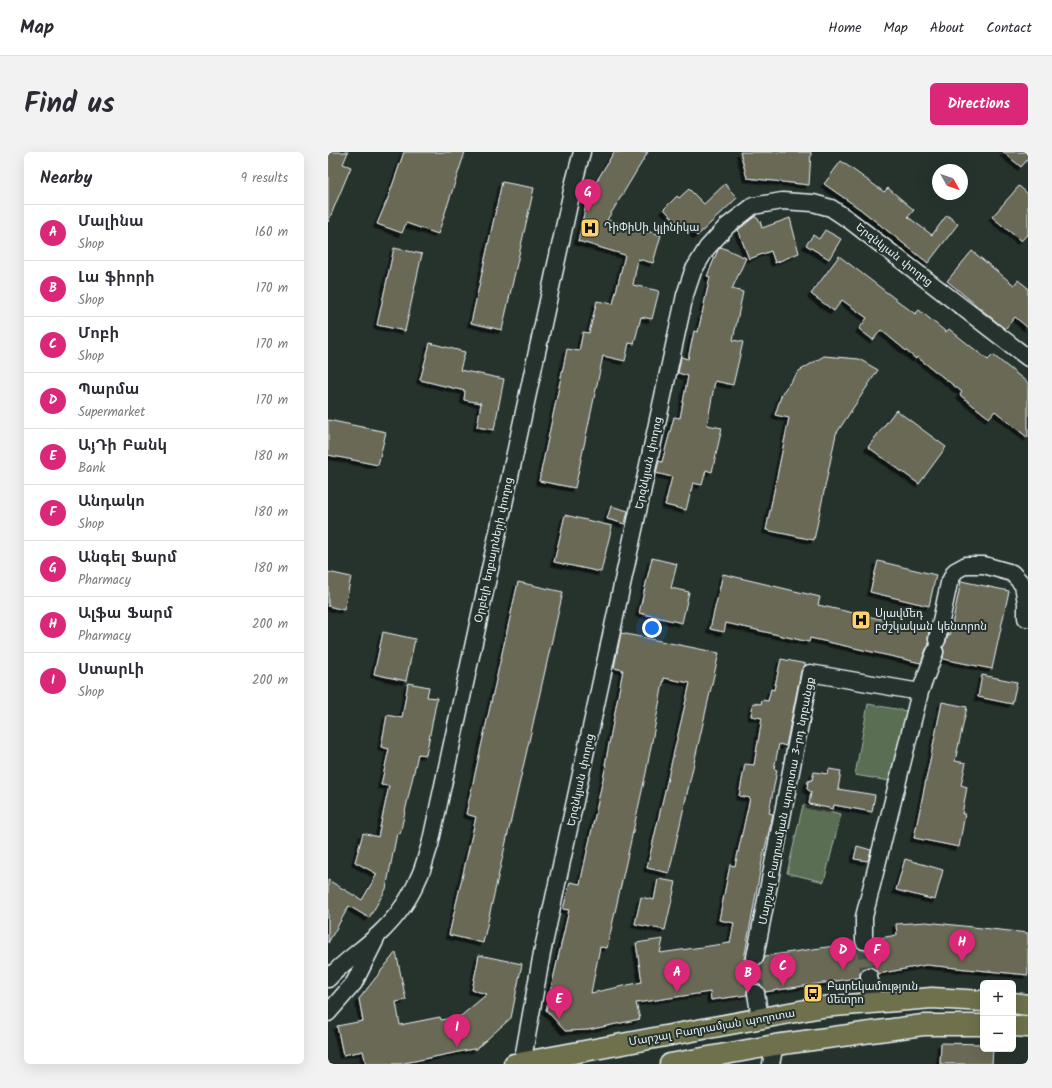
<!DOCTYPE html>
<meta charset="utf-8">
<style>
:root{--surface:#fff;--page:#f2f2f3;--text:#2b2b33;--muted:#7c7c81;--line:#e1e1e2;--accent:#db2777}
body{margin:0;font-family:Kalam,"Noto Sans Armenian",sans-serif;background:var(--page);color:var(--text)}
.controls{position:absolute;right:12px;bottom:12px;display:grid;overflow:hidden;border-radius:6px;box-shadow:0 4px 16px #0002}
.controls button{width:36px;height:36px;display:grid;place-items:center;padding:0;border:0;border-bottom:1px solid var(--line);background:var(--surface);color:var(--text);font:20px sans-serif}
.compass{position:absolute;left:604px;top:12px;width:36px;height:36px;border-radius:50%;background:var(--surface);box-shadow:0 4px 16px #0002;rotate:130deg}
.you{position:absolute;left:324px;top:476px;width:14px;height:14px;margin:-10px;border:3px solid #fff;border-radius:50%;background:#1a73e8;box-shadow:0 0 0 6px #1a73e833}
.badge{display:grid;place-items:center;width:26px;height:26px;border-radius:50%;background:var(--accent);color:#fff;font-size:13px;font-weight:700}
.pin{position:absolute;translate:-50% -33px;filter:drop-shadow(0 1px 2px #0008)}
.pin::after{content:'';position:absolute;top:21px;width:14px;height:12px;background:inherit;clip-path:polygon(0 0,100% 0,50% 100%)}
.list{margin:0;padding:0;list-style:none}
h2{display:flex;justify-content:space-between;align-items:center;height:52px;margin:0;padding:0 16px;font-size:17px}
h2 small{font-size:13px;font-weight:400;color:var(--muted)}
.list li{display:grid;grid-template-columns:26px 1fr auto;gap:12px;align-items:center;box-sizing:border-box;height:56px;padding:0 16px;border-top:1px solid var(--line)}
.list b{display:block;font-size:15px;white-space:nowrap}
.list p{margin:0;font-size:13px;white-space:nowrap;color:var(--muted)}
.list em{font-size:13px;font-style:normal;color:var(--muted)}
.map{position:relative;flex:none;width:700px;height:912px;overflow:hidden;border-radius:6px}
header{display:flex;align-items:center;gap:24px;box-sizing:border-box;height:56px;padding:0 20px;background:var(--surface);border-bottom:1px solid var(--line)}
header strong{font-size:19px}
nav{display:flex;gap:22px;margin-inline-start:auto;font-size:14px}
.intro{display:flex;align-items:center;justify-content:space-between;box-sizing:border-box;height:96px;padding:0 24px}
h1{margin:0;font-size:28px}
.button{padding:10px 18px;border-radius:6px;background:var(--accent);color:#fff;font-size:14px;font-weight:700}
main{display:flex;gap:24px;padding:0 24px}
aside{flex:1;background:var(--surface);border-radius:6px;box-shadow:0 4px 16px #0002}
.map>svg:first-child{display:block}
.green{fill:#5a6e52;stroke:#a1b0a5}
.building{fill:#696954;stroke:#e8f1f8;filter:url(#shadow)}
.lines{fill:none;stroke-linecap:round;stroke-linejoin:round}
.minor-tunnel{stroke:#43504b;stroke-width:16;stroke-dasharray:16 8;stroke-linecap:butt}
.minor-casing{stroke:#e8f1f8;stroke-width:19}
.major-casing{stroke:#e8f1f8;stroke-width:23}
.minor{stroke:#26332d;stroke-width:16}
.major{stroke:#6e714b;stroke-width:20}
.labels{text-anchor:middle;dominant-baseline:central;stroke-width:4;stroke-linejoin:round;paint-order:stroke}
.poi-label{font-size:11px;fill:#e8f1f8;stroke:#26332d;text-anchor:start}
.street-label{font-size:11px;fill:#e8f1f8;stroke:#26332d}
</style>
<header>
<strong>Map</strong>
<nav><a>Home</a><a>Map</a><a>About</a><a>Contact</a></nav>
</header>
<div class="intro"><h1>Find us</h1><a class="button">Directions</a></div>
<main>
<aside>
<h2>Nearby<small>9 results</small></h2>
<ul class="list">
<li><span class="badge">A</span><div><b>Մալինա</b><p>Shop</p></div><em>160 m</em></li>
<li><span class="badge">B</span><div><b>Լա ֆիորի</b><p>Shop</p></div><em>170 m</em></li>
<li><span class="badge">C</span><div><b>Մոբի</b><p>Shop</p></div><em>170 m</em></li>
<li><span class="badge">D</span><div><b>Պարմա</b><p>Supermarket</p></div><em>170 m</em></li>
<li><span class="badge">E</span><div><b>ԱյԴի Բանկ</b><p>Bank</p></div><em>180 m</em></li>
<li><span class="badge">F</span><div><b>Անդակո</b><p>Shop</p></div><em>180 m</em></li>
<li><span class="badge">G</span><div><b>Անգել Ֆարմ</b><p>Pharmacy</p></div><em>180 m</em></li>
<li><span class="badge">H</span><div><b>Ալֆա Ֆարմ</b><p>Pharmacy</p></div><em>200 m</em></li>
<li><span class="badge">I</span><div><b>ՍտարԼի</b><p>Shop</p></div><em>200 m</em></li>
</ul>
</aside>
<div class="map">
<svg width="700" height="912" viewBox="0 0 700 912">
<defs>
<filter id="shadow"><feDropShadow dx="-3.5" dy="3.5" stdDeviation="0" flood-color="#0009"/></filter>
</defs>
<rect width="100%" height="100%" fill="#26332d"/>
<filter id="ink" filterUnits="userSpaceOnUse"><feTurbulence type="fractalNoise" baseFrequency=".025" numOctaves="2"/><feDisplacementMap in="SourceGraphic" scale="8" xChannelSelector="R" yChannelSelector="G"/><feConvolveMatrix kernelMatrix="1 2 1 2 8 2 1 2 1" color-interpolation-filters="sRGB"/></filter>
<g filter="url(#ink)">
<path class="green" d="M540,552L579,559L567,630L527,623Z
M475,653L513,662L496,730L459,721Z"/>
<path class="building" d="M0,0H20L15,12L23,15L0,70Z
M76,0H137L110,82L78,71L74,81L49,72L60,46Z
M286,0H320L279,68L333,83L325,111L310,107L305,133L331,139L324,167L313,165L306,192L301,191L297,209L275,204L247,336L211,329L239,197L251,199L255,180L261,181L269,149L285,152L297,103L250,89L259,48L258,47Z
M412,0H483L481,33L419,26Z
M675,0H700V7L693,15Z
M513,9L556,40L560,36L586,58L580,65L604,83L619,63L630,72L600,111L532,57L496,32Z
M174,30L206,36L174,178L143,171Z
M397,32L409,46L369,84L356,71L352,74L336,57L349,44L351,46L361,37L376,52Z
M691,34L700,42V82L693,89L664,65Z
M426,65H428L432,69L434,76L462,66L471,101L447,111L443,99L421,107L410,78Z
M497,78L513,87L501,107L478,93L485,83L491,87Z
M393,95L418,106L404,137L415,140L405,188L415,190L405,233L387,229L379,273L394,276L384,320L378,318L374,333L365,331L358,358L337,353L344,325L328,321L331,309L334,310L346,265L352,266L360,224L350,221L353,205L360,207L366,179L370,180L382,125L379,124L390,98Z
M66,96L94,102L77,179L49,173Z
M644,99L686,133L690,128L700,136V176L687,165L677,177L619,129Z
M511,104L587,162L591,158L618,180L621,177L660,208L665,203L700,231V286L667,259L661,266L632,243L634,240L589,205L588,207L553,178L545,188L531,177L539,166L514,148L506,159L483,142Z
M102,191L137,200L132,218L176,227L166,278L149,275L153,251L136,248L137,239L92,228Z
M496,204L531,207L550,218L508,282L486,388L438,378L461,266L447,263L454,241L471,219Z
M568,258L618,295L591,332L540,295Z
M0,268L58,280L50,313L0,303Z
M283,354L300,359L297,372L279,367Z
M237,363L284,374L273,420L226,410Z
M324,406L349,412L343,436L361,440L354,471L311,461Z
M550,409L608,423L601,454L542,440Z
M0,420L23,425L16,458L0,454Z
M395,422L492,445L490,453L601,478L600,486L601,493L598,497L593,511L482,486L481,490L398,471L396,480L382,477Z
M633,429L681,439L664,517L615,507L616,499L615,495L618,490L620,482L622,483Z
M190,430L235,440L155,791L121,783L148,665L138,662Z
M55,480L87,487L78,529L46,522Z
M293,481L391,501L341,721L319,716L362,531L336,526L318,621L279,796L272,795L263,841L314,830L308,791L335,787L332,801L402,791L406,771L391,768L402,713L407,714L422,646L411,644L417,612L426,613L434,566L423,564L425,551L433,552L434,548L440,549L443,537L446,538L453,507L478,512L473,519L458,594L451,592L446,617L449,618L441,661L445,662L434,709L416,807H418L421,812L426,814H430L434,811L437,804L527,791L531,797L536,798L540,797L544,794L546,787L569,783L568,772L598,770L700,781V823L598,813L550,822L548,818L544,815H540L535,817L532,821V826H528L437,840L435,835L432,832H427L422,834L419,838V843L383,848L382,840L308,851L312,867L260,878L237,879L218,858L241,758L235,757L242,730L252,732L278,613H277L295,518L286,516Z
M654,523L689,530L684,552L650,545Z
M80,531L101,535L99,545L109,546L98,603L90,602L72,682L69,681L58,737L41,766L21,754L0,791V728L34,748L49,722L27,710L35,681L50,685L61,634L53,633L61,597L53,595L59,563L74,566Z
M614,550L639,555L627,609L638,611L633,633L639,635L634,662H637L631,695L586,686Z
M501,617L513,619L510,637L547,643L544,660L506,653L505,657L481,652L483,640L479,637L480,629L484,628L486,620L500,622Z
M529,694L543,698L540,709L526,707Z
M577,707L615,718L607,748L568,738Z
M330,727L348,730L337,778L307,772L313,745L326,748Z
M68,800L78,848L68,850L72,873L112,865L113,868L133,864L159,842L144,838L151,803L194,812L183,866L148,897H145L72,912H38L35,899L15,903L9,874L35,869L31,847Z
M613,891L655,892V897H665L664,912H612Z"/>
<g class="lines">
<path class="minor-tunnel" d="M536,789L541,824
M427,805L428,841"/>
<defs>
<path id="minor" d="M609,488L621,431L627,419L638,413H656L684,421L695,433L698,451V466H700
M592,540L607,500
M427,805L482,521L592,540L536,765V789
M541,824L546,850
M0,827C15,810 34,798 51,782C68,766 82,747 91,725C96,715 98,704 102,693L245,34L254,0
M428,841L432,867
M0,861L26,831L47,789
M194,912L214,801L357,143L365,119L379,96L399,74L425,54L454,49L485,51L503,56L521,68L700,206
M443,912L447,893"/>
<path id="major" d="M685,851L700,853
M685,874L700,875
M186,912L494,855L604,846L655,849
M342,912L447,893L595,873H655"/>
</defs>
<use href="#minor" class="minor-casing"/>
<use href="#major" class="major-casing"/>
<use href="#minor" class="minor"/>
<use href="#major" class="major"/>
</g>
</g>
<defs>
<symbol id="hospital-square" viewBox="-11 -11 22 22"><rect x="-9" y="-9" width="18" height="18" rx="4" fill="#ffd166" stroke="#26332d"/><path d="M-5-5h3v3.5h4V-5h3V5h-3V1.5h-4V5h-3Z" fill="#111"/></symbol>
<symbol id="bus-square" viewBox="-11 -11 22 22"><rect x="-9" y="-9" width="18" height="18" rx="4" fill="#ffd166" stroke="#26332d"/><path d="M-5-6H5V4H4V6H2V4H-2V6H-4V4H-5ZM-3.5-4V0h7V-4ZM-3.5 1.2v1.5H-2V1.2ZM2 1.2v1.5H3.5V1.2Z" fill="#111"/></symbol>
</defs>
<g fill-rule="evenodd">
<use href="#hospital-square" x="251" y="65" width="22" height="22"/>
<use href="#hospital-square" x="522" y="457" width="22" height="22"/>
<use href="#bus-square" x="474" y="830" width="22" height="22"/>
</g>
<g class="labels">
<g class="poi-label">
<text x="276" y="76">ԴիՓիՍի կլինիկա</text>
<text x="547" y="462">Սլավմեդ<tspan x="547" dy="13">բժշկական կենտրոն</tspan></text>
<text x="499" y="835">Բարեկամություն<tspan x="499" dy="13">մետրո</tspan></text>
</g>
<g class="street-label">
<text transform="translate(566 103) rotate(38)">Երզնկյան փողոց</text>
<text transform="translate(321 311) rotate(-78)">Երզնկյան փողոց</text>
<text transform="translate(166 398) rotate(-78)">Օրբելի եղբայրների փողոց</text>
<text transform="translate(253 628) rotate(-78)">Երզնկյան փողոց</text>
<text transform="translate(459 649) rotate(-79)">Մարշալ Բաղրամյան պողոտա 3-րդ նրբանցք</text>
<text transform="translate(384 876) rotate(-10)">Մարշալ Բաղրամյան պողոտա</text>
</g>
</g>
</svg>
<div class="controls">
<button>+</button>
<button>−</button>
</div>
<svg class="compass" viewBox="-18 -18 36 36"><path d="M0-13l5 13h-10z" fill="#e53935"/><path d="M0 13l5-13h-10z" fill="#7c7c81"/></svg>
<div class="you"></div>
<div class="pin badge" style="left:349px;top:840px">A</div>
<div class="pin badge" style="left:420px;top:841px">B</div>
<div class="pin badge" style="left:455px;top:834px">C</div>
<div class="pin badge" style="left:515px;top:818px">D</div>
<div class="pin badge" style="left:231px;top:867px">E</div>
<div class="pin badge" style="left:549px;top:818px">F</div>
<div class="pin badge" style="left:260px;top:60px">G</div>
<div class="pin badge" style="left:634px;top:810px">H</div>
<div class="pin badge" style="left:129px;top:895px">I</div>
</div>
</main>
